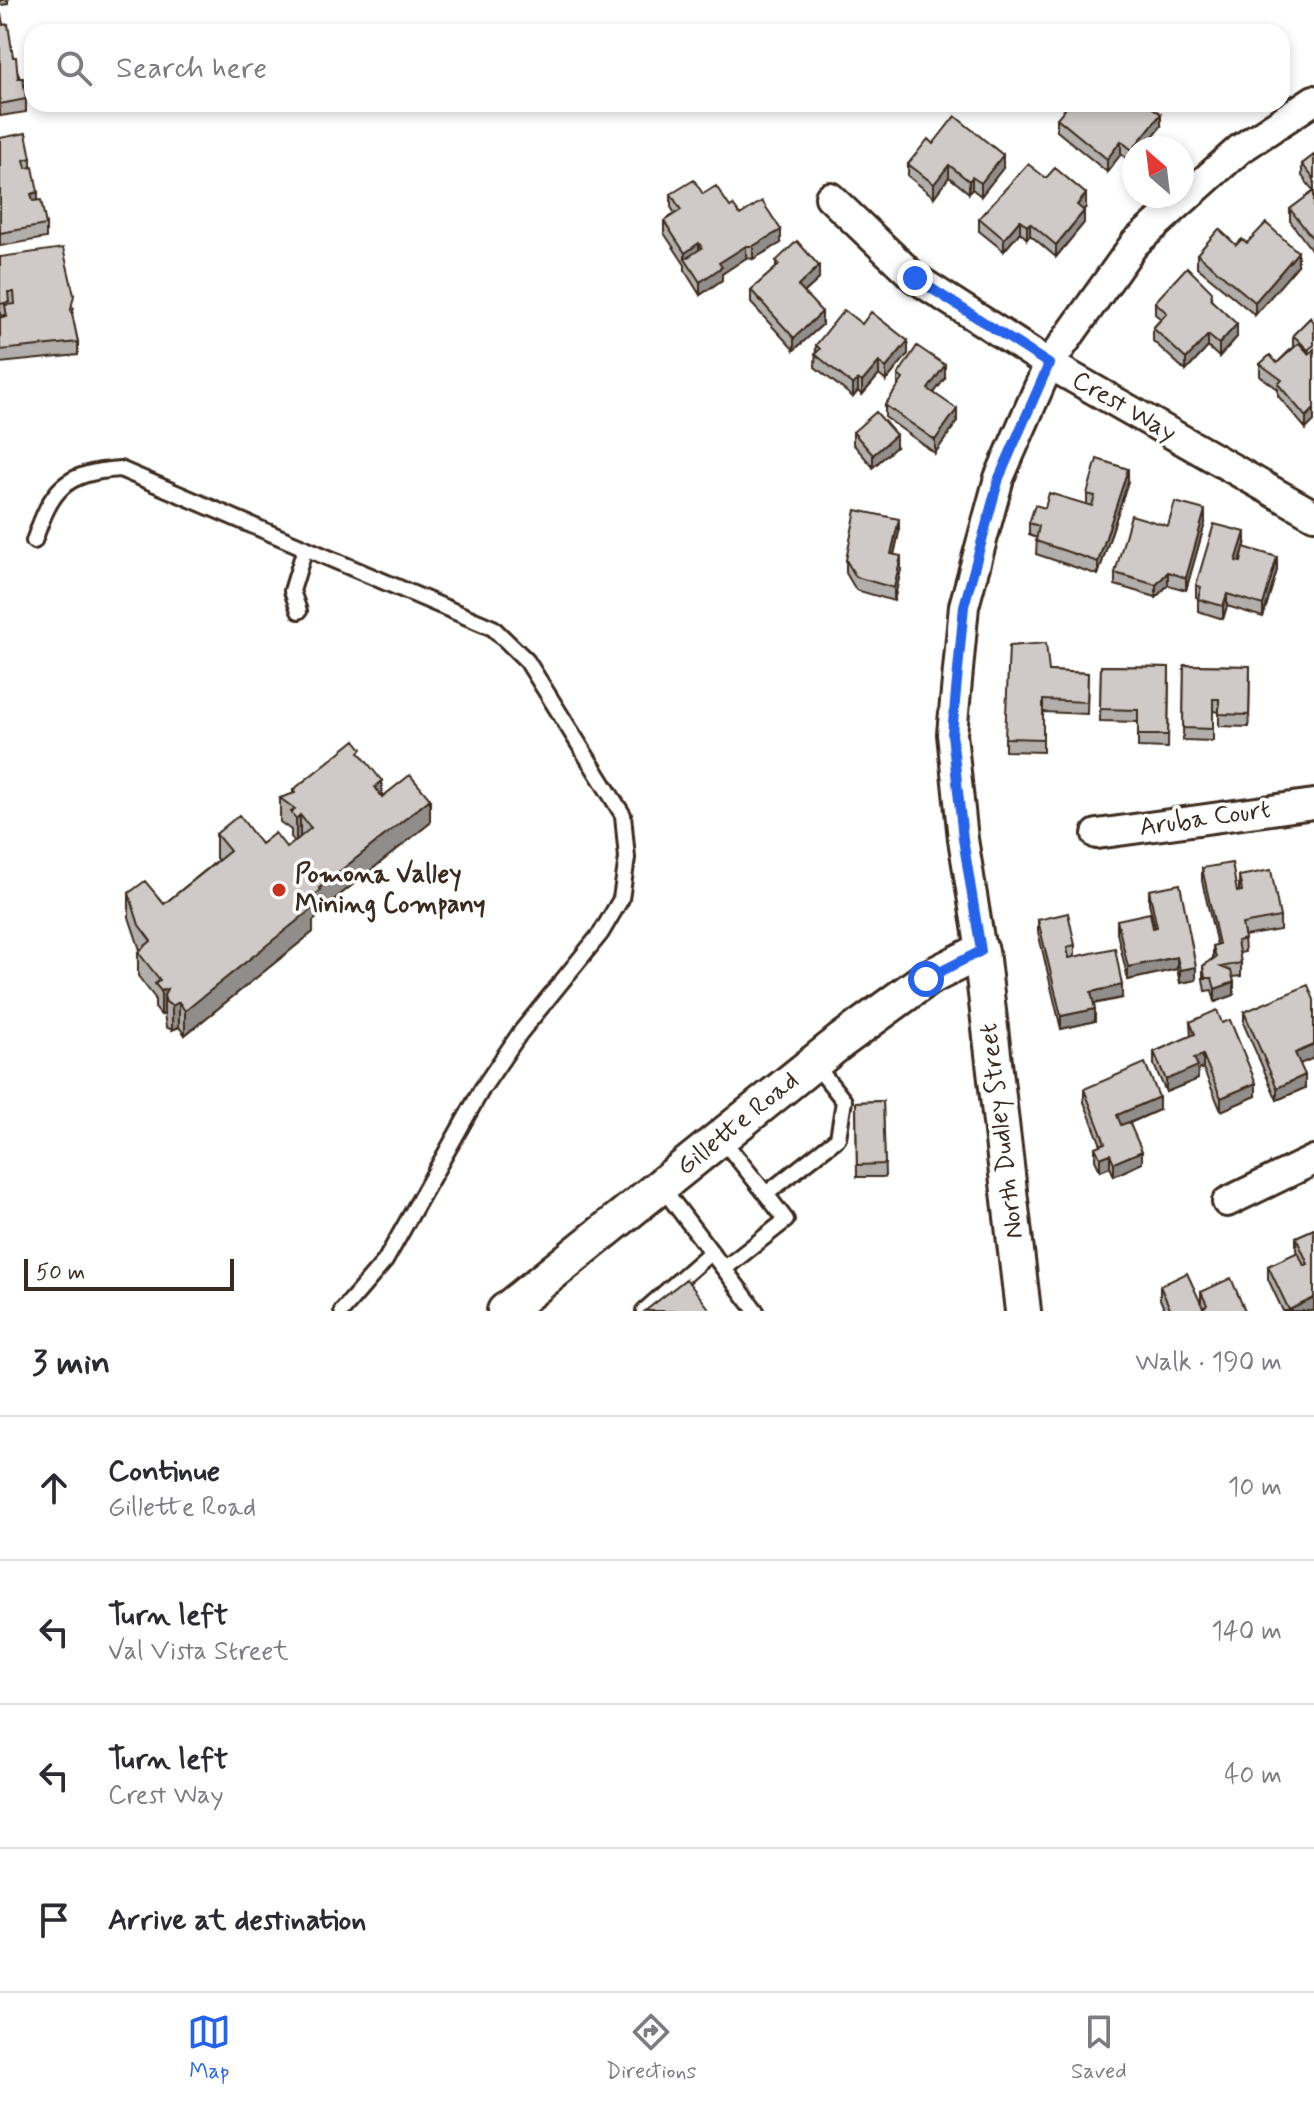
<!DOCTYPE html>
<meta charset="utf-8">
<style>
:root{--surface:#fff;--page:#f2f2f3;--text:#2b2b33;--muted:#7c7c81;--line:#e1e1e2;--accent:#2563eb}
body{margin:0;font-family:Mynerve,sans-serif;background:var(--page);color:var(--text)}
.compass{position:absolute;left:1122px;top:136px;width:72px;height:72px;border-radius:50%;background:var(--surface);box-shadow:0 4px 12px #0003;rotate:332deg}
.scale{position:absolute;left:24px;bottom:20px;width:210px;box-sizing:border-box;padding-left:8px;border:4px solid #3b2a1e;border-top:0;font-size:22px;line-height:28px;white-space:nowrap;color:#3b2a1e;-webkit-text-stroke:6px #fff;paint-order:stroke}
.stop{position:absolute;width:24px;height:24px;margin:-18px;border:6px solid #2563eb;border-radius:50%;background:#fff}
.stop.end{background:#2563eb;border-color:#fff;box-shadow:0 2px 8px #0008}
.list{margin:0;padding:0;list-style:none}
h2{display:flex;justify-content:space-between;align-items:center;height:104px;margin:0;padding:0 32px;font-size:34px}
h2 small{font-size:26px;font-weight:400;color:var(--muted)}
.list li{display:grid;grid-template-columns:52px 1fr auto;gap:24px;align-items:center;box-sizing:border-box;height:144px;padding:0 32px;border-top:2px solid var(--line)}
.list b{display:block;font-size:30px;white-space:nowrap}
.list p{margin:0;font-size:26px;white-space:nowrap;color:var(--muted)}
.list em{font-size:26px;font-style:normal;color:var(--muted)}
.icon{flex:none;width:44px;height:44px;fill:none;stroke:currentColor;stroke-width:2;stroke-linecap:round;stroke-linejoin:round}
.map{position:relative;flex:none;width:1314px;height:1311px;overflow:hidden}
.search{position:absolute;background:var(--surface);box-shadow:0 4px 12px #0003;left:24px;right:24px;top:24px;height:88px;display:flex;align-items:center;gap:20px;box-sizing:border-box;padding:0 28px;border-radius:24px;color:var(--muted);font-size:30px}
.sheet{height:680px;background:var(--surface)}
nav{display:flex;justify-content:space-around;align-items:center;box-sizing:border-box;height:112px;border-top:2px solid var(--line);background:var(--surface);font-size:22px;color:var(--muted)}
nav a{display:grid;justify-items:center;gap:4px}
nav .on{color:var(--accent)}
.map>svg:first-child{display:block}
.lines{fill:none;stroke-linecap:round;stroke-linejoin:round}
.service-casing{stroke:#3b2a1e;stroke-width:20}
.minor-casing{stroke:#3b2a1e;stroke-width:34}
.tertiary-casing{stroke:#3b2a1e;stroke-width:40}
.service{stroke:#fff;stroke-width:14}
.minor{stroke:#fff;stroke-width:28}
.tertiary{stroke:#fff;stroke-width:34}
.wall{fill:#b2aeab;stroke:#3b2a1e;stroke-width:2}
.shaded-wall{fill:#918d8b;stroke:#3b2a1e;stroke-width:2}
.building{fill:#cfcac7;stroke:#3b2a1e;stroke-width:2}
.route{stroke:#2563eb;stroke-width:10}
.poi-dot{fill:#c8321e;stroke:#fff;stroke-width:3}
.labels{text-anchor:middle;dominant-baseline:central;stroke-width:7;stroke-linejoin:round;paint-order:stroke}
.street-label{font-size:26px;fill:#3b2a1e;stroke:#fff}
.poi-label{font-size:26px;font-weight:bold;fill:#3b2a1e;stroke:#fff;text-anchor:start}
</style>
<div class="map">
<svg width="1314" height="1311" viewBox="0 0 1314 1311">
<rect width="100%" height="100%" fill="#fff"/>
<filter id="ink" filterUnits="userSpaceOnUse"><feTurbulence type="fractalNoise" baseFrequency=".0125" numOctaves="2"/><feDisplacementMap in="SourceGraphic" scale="16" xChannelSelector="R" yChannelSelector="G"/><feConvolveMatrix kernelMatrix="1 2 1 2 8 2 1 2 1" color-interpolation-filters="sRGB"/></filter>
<g filter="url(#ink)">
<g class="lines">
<defs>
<path id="service" d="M34,541C52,489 63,473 120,469L493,628L527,661L623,815L627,858L621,899L601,933L520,1033L482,1089L385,1261L342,1311
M299,611L292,591L305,548
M721,1138L766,1194L838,1138L844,1101L814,1063
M661,1186L756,1311
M724,1269L786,1220L766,1194
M644,1311L711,1252"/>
<path id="minor" d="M830,197L915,278L1049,364L1314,515
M1097,834L1314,804
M981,951L963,839L952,734L964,606L999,478L1049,364L1135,243L1240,149L1314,100
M1227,1202L1314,1160"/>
<path id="tertiary" d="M505,1311L841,1041L926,979L981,951L1023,1311"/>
</defs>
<use href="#service" class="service-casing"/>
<use href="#minor" class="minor-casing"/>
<use href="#tertiary" class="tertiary-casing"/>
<use href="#service" class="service"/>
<use href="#minor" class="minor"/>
<use href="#tertiary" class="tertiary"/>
</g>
<path class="wall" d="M0,0H8V4L0,5Z
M0,14L26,99V112L0,116Z
M1057,118L1161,126L1144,148H1134V160L1132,163L1121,154L1107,172L1057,131Z
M0,138L31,158V167L38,200L46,225V238L0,246Z
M933,144L1003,168L981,196L972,189L969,193L949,177L934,197L908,176V164Z
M1314,155V250L1313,252L1290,221V209L1314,192L1302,176V164Z
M1046,178L1086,207L1083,210L1084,223L1056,257L1030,235L1027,239L1020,232L1004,251L979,231V218Z
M671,194H703L730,207L781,243L753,259L746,258L722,274V280L700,295L685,271V265L664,233V221L675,214L671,207Z
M1236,245L1298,265L1255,315L1197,267V254Z
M0,257L74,308L72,315L78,342V355L0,363V317H5V315L0,316Z
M776,261L819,279L804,293L822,325L794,350L751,303V290L776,268Z
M1212,301L1237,337L1219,357L1208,347L1186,371L1153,341V328L1161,319L1155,314V302Z
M1310,318L1306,429L1278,396V389L1260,376V364L1277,363L1293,347V335Z
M862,324L908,354L886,381L879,375L862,395L858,391L853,397L815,367L816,345Z
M898,375L945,378L934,393L957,422L935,453L885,417V405L898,387Z
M853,432L896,447L873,467L853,444Z
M1128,481L1098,575L1036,554L1037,538L1029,535V523L1045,508L1087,505V494Z
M1205,523L1186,590L1168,585L1156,597L1115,585V573L1168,526Z
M899,532L894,555L901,569L894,601L856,590L846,573V560Z
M1245,545L1240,561L1277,570L1263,617L1227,606L1223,619L1198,611V598L1196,597V585Z
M1184,665L1250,666L1249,727L1219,726V712L1213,711V741L1183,740Z
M1101,666L1169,667L1168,748L1138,747V722L1100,721Z
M1049,671L1088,673L1087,714L1043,712V752L1005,751V738Z
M362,756L382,797L430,823L321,910V914L313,921V932L185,1035L179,1027L172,1030L166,1027L164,1014L161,1015L155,1008V998L138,976V952L140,950L129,917V893L164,904L218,860L216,858V834L287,848L295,842L291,837V830L280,822V798L293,794V790Z
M1202,868L1237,892L1239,891V876L1280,917V930L1244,936L1245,952L1239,953L1241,963V976L1233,977L1234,995L1215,1002L1212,990L1205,991L1203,979V966L1213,958V946L1217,945L1202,881Z
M1149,890L1196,980L1180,983L1177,969L1128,980L1117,933V920L1155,928L1149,903Z
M1038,920L1075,945V956L1122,998L1094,1004L1095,1021L1061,1029L1038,932Z
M1244,1012L1300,1064L1305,1088L1277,1100L1244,1025Z
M1190,1022L1256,1096L1221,1111L1203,1068L1198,1070V1079L1166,1092L1154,1065V1052L1191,1036Z
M1084,1089L1159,1110L1130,1123L1142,1163L1114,1176L1110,1167L1100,1171L1095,1160V1147L1101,1145L1084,1102Z
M883,1101L885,1177H857L856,1102Z
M1314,1229V1311H1283L1268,1279V1266L1297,1253L1296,1250V1237Z
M1160,1286L1201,1304V1292L1245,1311H1165L1160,1299Z"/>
<path class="shaded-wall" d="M1161,114V126L1144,148H1134V160L1132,163V150Z
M1121,141V154L1107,172V159Z
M1003,155V168L981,196V183Z
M949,165V177L934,197V184Z
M972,177V189L969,193V181Z
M38,192V205L31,207V194Z
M1086,194V207L1077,217V205Z
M1084,211V223L1056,257V245Z
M1020,220V232L1004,251V239Z
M1030,223V235L1027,239V226Z
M781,230V243L753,259V246Z
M699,243V256L685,259V253Z
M746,246V258L722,274V280L700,295V282L719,263Z
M1298,252V265L1255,315V302Z
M819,266V279L798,298V286Z
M822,312V325L794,350V338Z
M1237,324V337L1219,357V344Z
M1208,335V347L1186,371V359Z
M908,341V354L886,381V368Z
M879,362V375L862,395V382Z
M945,365V378L928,401V389Z
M858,379V391L853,397V385Z
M957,409V422L935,453V440Z
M1314,409V421L1306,429V417Z
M896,435V447L873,467V455Z
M1128,469V481L1098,575V562Z
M1205,510V523L1186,590V578Z
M899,519V532L891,567V554Z
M1245,532V545L1236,573V561Z
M901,556V569L894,601V588Z
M1277,557V570L1263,617V605Z
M1168,572V585L1156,597V585Z
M1227,594V606L1223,619V606Z
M382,781V806L375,787Z
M430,799V823L321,910V914L313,921V932L185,1035V1011L319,888Z
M300,815V839L296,843V819Z
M1177,957V969L1128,980V967Z
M1196,967V980L1180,983V970Z
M1234,982V995L1215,1002V989Z
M1122,985V998L1091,1004V992Z
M167,989L164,996V1014L161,1015V991Z
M179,1002V1027L172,1030V1006Z
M1095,1009V1021L1061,1029V1016Z
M1314,1045V1058L1295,1066V1053Z
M1203,1055V1068L1198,1070V1079L1166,1092V1080L1194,1058Z
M1305,1075V1088L1277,1100V1088Z
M1256,1083V1096L1221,1111V1098Z
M1159,1097V1110L1117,1128V1115Z
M1142,1151V1163L1114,1176V1163Z
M1110,1154V1167L1100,1171V1158Z
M1314,1298V1311H1289V1310Z"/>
<path class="building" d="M0,14H1L3,25L8,24L13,57H16L18,78H23L26,99L0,104Z
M1069,104H1147L1161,114L1132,150L1121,141L1107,159L1057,118Z
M955,116L1003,155L981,183L972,177L969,181L949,165L934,184L908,164L928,139L933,144Z
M26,133L31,158L24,160L26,168L33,167L38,192L31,194L33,201L41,200L46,225L0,233V138Z
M1314,155V179L1302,164Z
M1028,164L1046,178L1055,168L1086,194L1077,205L1084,211L1056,245L1030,223L1027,226L1020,220L1004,239L979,218Z
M694,180L703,194L716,186L730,207L733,205L740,215L762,201L781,230L753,246H746L719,263L722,267L700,282L685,259L702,248L699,243L685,253L664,221L681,210L671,194Z
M1314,191V238L1313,239L1290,209Z
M1266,223L1298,252L1255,302L1197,254L1219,229L1236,245L1242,239L1247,243Z
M797,241L819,266L798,286L822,312L794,338L751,290L779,265L776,261Z
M63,248L74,295L71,309L78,342L0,350V317H7L5,305L15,304L14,292H8L9,302L0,304V257Z
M1187,267L1212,292L1211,300L1237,324L1219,344L1208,335L1186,359L1153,328L1167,313L1155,302Z
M844,310L862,324L871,312L908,341L886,368L879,362L862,382L858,379L853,385L815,354L820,349L816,345Z
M1310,318L1314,322V345L1308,350L1293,335Z
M1299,343L1309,354L1314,349V409L1306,417L1278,384L1282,380L1260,364L1270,355L1277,363Z
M917,346L945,365L928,389L957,409L935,440L885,405L903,379L898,375Z
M876,412L896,435L873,455L853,432Z
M1097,459L1128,469L1098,562L1036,541L1039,526L1029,523L1035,505L1045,508L1049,493L1092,506L1095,496L1087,494Z
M1175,502L1205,510L1186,578L1168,572L1156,585L1115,573L1131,515L1168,526Z
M856,510L899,519L891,554L901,556L894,588L856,577L846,560Z
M1214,524L1245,532L1236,561L1241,562L1244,547L1277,557L1263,605L1227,594L1223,606L1198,599L1201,587L1196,585Z
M1046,643L1049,671L1088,673L1087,702L1043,700V739L1005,738L1009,646Z
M1184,665L1250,666L1249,715L1219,714V699H1213V729L1183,728Z
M1101,666L1169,667L1168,735H1138V710L1100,709Z
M355,740L362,749L359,752L382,781L375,787L382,797L410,775L430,799L319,888L321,890L308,901L313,908L185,1011L179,1002L172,1006L166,1002L164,996L167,989L161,991L155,984L160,980L138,952L151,941L139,925L129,893L145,881L164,904L230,851L216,834L239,815L261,844L275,833L287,848L311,828L300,815L296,819L291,812L295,809L280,798L295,793L293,790Z
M1232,863L1237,892L1242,891L1239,876L1271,870L1280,917L1242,924L1245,939L1237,941L1241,963L1221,967L1231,971L1234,982L1215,989L1212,978H1205L1203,966L1216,957L1213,946L1219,944L1202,868Z
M1180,884L1196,967L1180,970L1177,957L1128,967L1117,920L1150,913L1153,928L1157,927L1149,890Z
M1068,913L1075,945L1067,947L1069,958L1115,948L1122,985L1091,992L1095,1009L1061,1016L1038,920Z
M1308,985L1314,1000V1045L1295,1053L1305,1075L1277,1088L1244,1012Z
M1217,1010L1222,1023L1230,1020L1256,1083L1221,1098L1203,1055L1194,1058L1198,1066L1166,1080L1154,1052L1195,1034L1190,1022Z
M1145,1063L1159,1097L1117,1115L1121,1125L1129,1122L1142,1151L1114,1163L1110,1154L1100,1158L1095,1147L1105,1143L1084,1089Z
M883,1101L885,1164L857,1165L856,1102Z
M1314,1229V1298L1289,1310L1268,1266L1298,1252L1304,1266L1308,1264L1296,1237Z
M1187,1273L1203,1308L1207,1305L1201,1292L1231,1278L1245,1311H1171L1160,1286Z
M686,1279L711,1311H645Z"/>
</g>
<g class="lines" filter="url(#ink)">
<path class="route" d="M915,278L1049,364L999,478L964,606L952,734L963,839L981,951L926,979"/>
</g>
<circle class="poi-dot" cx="279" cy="890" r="8"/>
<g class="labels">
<g class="street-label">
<text transform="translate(1124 407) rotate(30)">Crest Way</text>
<text transform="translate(1205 819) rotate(-8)">Aruba Court</text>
<text transform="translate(738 1124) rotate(-39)">Gillette Road</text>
<text transform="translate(1002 1131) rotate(-97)">North Dudley Street</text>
</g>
<g class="poi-label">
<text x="295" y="875">Pomona Valley<tspan x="295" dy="30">Mining Company</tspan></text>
</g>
</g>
</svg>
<svg class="compass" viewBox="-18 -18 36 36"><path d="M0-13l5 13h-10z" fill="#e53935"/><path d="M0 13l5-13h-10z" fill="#7c7c81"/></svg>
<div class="scale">50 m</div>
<div class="stop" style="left:926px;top:979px"></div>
<div class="stop end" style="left:915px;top:278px"></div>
<div class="search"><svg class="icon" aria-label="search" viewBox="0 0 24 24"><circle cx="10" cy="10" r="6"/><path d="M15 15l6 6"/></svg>Search here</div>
</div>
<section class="sheet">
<h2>3 min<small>Walk · 190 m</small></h2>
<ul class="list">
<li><svg class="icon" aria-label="ahead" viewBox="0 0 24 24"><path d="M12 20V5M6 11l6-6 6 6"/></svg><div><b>Continue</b><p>Gillette Road</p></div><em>10 m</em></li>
<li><svg class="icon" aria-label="left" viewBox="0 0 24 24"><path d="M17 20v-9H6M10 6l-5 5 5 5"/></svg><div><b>Turn left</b><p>Val Vista Street</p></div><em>140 m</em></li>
<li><svg class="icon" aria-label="left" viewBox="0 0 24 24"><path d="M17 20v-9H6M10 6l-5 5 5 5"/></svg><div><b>Turn left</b><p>Crest Way</p></div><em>40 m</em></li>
<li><svg class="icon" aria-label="arrive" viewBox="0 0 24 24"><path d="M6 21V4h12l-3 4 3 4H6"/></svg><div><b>Arrive at destination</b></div></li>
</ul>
</section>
<nav>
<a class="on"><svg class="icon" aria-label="map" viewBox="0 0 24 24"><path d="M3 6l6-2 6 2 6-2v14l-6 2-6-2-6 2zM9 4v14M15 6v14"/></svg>Map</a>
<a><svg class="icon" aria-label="directions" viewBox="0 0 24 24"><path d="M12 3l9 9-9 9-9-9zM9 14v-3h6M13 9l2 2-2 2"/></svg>Directions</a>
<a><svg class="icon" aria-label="saved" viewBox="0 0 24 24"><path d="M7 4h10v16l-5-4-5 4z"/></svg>Saved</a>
</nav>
